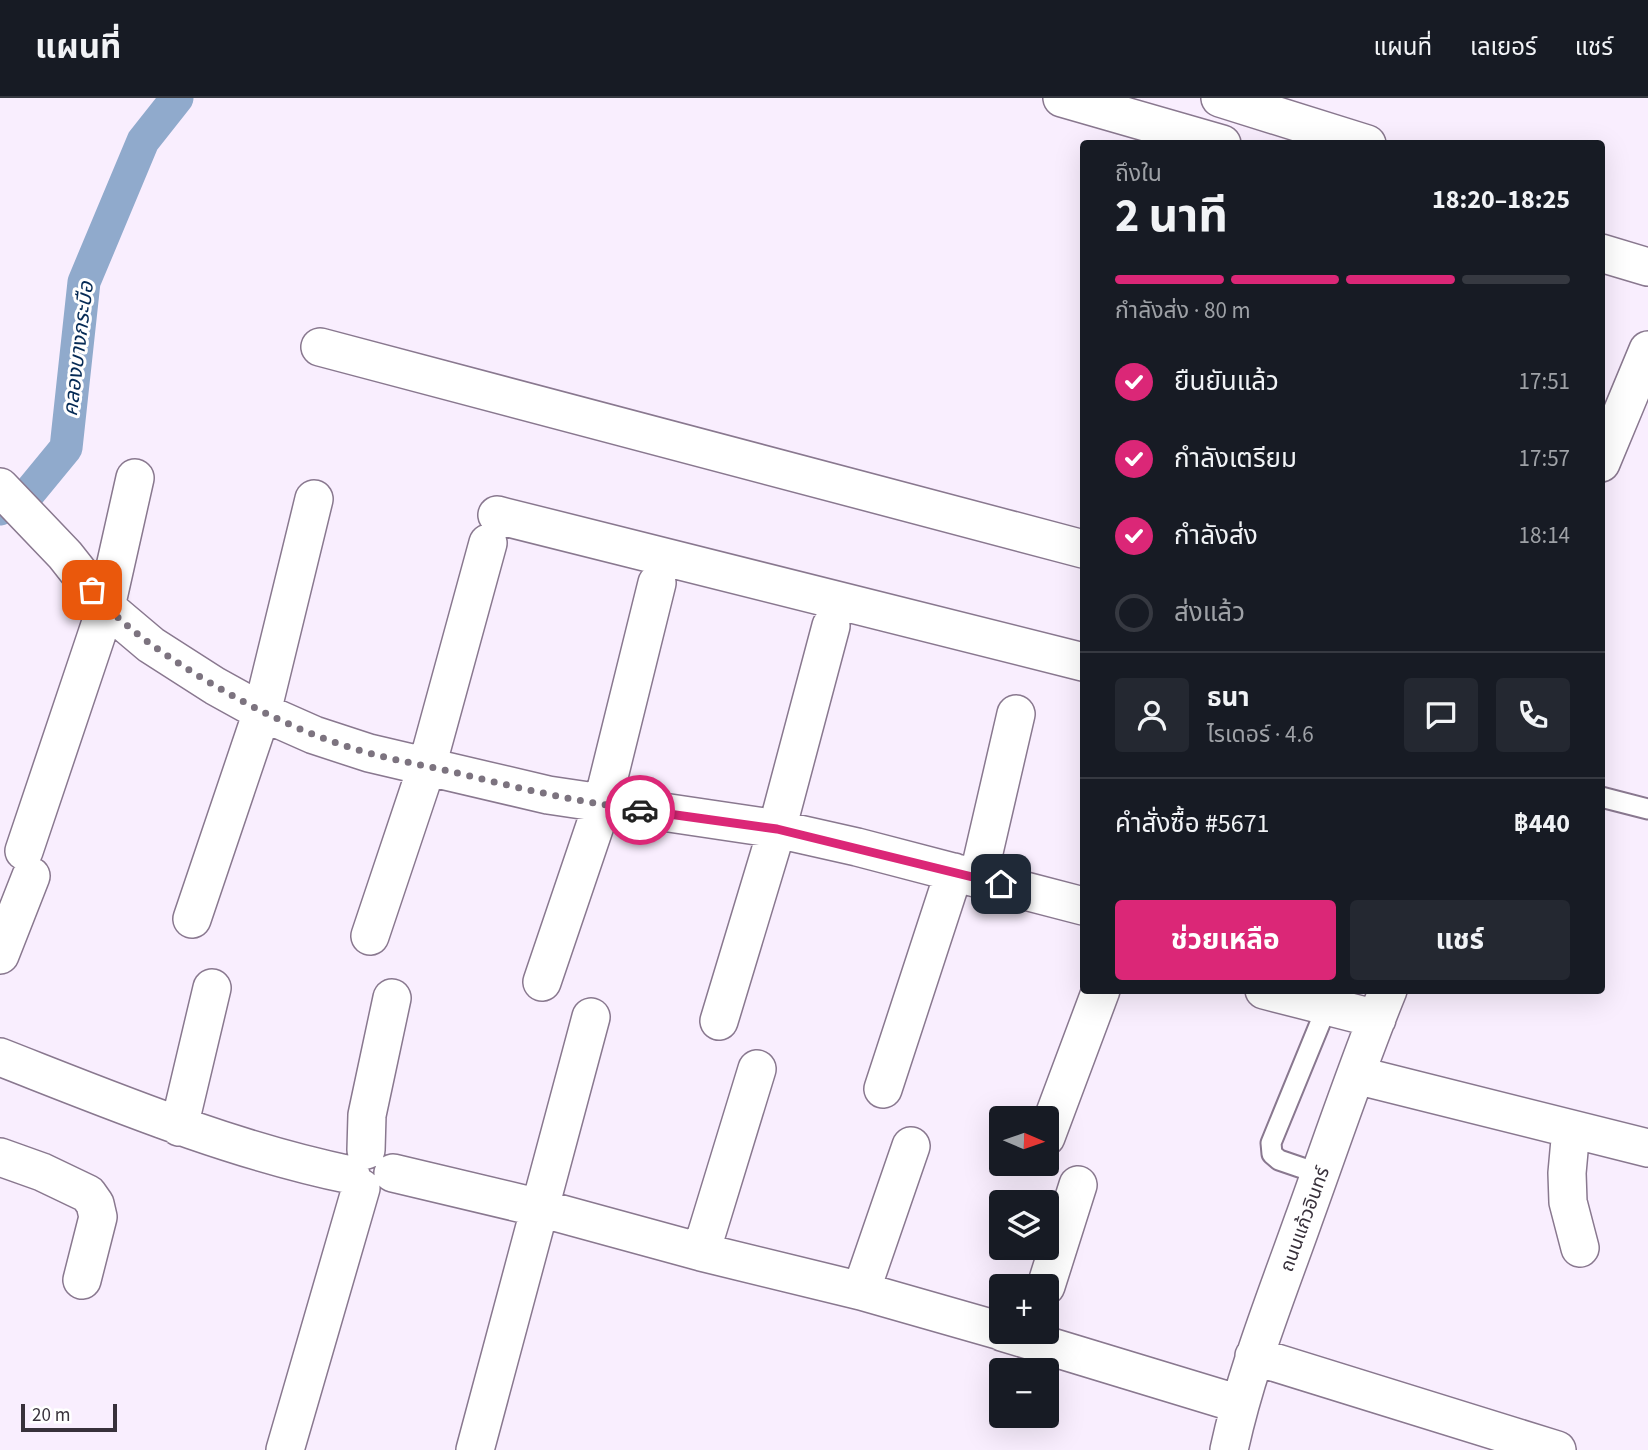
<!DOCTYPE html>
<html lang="th">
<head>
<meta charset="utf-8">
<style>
  :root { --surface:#171b24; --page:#242831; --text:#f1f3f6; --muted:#9ea1a6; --line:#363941; --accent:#db2777 }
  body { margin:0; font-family:"Source Sans 3","Noto Sans Thai",sans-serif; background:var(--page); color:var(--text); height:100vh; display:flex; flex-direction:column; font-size:26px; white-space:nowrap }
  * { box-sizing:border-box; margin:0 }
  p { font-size:23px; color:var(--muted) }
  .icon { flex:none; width:38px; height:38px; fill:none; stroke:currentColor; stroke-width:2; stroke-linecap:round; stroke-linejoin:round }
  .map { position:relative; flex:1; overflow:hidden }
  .side { position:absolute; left:1080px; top:42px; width:525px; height:854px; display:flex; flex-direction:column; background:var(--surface); border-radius:7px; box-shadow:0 7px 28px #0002 }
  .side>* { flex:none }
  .needle { width:46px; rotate:92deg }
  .tools { position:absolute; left:989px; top:1008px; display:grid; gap:14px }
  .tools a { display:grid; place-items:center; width:70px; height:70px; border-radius:7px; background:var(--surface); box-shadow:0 7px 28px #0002; font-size:35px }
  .scale { position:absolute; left:21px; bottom:18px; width:96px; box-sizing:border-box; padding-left:7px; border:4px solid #38313b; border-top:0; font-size:19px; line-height:24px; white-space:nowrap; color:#38313b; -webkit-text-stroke:5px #fff; paint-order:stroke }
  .pin { position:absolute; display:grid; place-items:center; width:60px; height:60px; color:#fff; margin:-30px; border-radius:14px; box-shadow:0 4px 10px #0006 }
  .courier { position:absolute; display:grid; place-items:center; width:70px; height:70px; margin:-35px; border:5px solid #db2777; border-radius:50%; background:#fff; color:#222; box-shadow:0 2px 9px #0007 }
  .head em { font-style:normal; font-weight:700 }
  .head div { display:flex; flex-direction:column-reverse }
  .head { display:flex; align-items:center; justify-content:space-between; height:119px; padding:0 35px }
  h1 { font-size:46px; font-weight:700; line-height:52px }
  .bar { display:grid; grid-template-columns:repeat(4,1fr); gap:10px 7px; align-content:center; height:84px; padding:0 35px }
  .bar i { height:9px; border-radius:5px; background:var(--line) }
  .bar .on { background:var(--accent) }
  .bar p { grid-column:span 4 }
  .line { display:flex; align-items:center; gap:18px; padding:0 35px; border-top:2px solid var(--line) }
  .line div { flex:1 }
  .round { display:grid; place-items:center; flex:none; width:74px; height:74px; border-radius:7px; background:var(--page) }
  ol { padding:0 35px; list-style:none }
  li { display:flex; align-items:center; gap:21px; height:77px }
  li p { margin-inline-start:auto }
  li .icon { padding:7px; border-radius:50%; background:var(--accent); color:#fff; stroke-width:4 }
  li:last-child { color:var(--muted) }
  li i { width:38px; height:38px; border:4px solid var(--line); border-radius:50% }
  .primary-button { display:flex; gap:14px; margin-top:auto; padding:14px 35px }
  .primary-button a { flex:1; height:80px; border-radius:7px; background:var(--accent); color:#fff; font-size:28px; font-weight:700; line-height:80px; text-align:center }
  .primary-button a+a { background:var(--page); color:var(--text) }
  header { display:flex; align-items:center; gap:42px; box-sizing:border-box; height:98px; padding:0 35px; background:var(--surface); border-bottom:2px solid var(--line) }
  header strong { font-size:33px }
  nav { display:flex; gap:38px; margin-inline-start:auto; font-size:24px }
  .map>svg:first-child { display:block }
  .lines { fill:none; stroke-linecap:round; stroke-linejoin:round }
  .canal { stroke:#90aacc; stroke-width:33 }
  .service-casing { stroke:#89788f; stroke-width:23 }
  .minor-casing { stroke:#89788f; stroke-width:40 }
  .service { stroke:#fff; stroke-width:19 }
  .minor { stroke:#fff; stroke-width:37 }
  .done { stroke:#7c737f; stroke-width:7; stroke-dasharray:0 12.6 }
  .route { stroke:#db2777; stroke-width:9 }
  .labels { text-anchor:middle; stroke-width:6; stroke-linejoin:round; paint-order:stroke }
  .street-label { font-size:19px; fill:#38313b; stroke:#fff }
  .water-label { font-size:21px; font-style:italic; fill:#052a55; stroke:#fff }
</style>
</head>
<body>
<header>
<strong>แผนที่</strong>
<nav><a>แผนที่</a><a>เลเยอร์</a><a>แชร์</a></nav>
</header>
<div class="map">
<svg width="1648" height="1352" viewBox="0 0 1648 1352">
  <rect width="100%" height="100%" fill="#f9eefe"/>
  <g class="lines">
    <path class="canal" d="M0,411L29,395L66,350L84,184L143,43L177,0"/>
    <g class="service-casing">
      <path id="service" d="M1601,699L1648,711
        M1320,1076L1279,1062L1272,1056L1271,1045L1330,901"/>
    </g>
    <g class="minor-casing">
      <path id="minor" d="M1062,0L1222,46
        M1220,0L1367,46
        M1601,155L1648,169
        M320,249L1083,451
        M1601,365L1648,252
        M0,389L65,457L106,509L151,547L215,588L262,614L314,637L369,655L548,697L777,731L857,749L1083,808
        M497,417L1083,564
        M24,753L106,509L135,380
        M978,780L1016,616
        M192,821L262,614L314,401
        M370,838L427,668L488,445
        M0,857L31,778
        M542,884L602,707L657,485
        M1264,892L1377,921
        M719,923L777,731L831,528
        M0,959C115,1004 230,1052 351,1077
        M1356,977L1648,1050
        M883,991L954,774
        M179,1029L212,890
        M1571,1031L1567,1075L1568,1104L1580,1150
        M1046,1039L1101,892
        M366,1052L367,1017L392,900
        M0,1059L42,1074L88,1096L95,1106L98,1119L82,1182
        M393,1075L540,1110L701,1154L861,1193L1001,1233
        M701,1154L757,971
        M1046,1188L1078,1087
        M861,1193L911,1048
        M1002,1234L1239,1306
        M1254,1258L1557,1352
        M285,1352L361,1090
        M475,1352L591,919
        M1229,1352C1246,1273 1276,1199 1303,1123C1331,1046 1357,968 1388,892"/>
    </g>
    <use href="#service" class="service"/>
    <use href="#minor" class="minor"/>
  </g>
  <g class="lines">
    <path class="done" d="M92,492C118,524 152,548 186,570C243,606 303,637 369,655C398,663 428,668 457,675C518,690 578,704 640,712"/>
    <path class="route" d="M640,712L777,731L1001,786"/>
  </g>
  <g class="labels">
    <g class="street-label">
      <text transform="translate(1304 1121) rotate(-70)" y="7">ถนนแก้วอินทร์</text>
    </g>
    <g class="water-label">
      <text transform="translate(78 251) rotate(-83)" y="7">คลองบางกระบือ</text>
    </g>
  </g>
</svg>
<div class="tools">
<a><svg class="needle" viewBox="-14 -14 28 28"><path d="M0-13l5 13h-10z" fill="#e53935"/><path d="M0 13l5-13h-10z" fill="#9ea1a6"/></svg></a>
<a><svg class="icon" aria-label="layers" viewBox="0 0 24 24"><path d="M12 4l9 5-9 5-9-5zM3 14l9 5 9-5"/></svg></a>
<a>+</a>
<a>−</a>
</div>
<div class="scale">20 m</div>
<div class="pin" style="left:92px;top:492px;background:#ea580c"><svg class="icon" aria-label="bag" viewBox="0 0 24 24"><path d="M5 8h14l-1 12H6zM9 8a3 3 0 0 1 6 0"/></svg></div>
<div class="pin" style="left:1001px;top:786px;background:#1f2937"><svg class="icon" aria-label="home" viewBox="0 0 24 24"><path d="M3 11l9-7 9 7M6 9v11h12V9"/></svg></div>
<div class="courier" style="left:640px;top:712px"><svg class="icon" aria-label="car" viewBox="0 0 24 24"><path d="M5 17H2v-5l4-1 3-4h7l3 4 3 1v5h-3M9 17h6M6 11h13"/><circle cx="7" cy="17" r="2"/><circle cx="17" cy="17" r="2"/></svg></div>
<section class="side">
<div class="head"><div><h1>2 นาที</h1><p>ถึงใน</p></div><em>18:20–18:25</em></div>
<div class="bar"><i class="on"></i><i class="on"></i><i class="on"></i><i></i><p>กำลังส่ง · 80 m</p></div>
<ol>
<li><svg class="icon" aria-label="check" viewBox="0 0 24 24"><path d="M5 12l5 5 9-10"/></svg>ยืนยันแล้ว<p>17:51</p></li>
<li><svg class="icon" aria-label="check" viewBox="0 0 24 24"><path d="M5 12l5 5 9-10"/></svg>กำลังเตรียม<p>17:57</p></li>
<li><svg class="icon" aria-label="check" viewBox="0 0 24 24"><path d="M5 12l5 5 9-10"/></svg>กำลังส่ง<p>18:14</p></li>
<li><i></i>ส่งแล้ว</li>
</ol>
<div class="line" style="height:126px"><a class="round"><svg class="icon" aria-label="person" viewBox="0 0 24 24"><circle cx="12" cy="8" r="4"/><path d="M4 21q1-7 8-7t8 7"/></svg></a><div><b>ธนา</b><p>ไรเดอร์ · 4.6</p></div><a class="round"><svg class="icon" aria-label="chat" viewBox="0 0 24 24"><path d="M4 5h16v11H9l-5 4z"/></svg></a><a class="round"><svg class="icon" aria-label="phone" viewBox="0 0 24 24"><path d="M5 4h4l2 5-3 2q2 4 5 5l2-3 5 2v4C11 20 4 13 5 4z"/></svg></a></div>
<div class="line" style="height:91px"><div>คำสั่งซื้อ #5671</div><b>฿440</b></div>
<div class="primary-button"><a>ช่วยเหลือ</a><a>แชร์</a></div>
</section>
</div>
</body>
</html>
